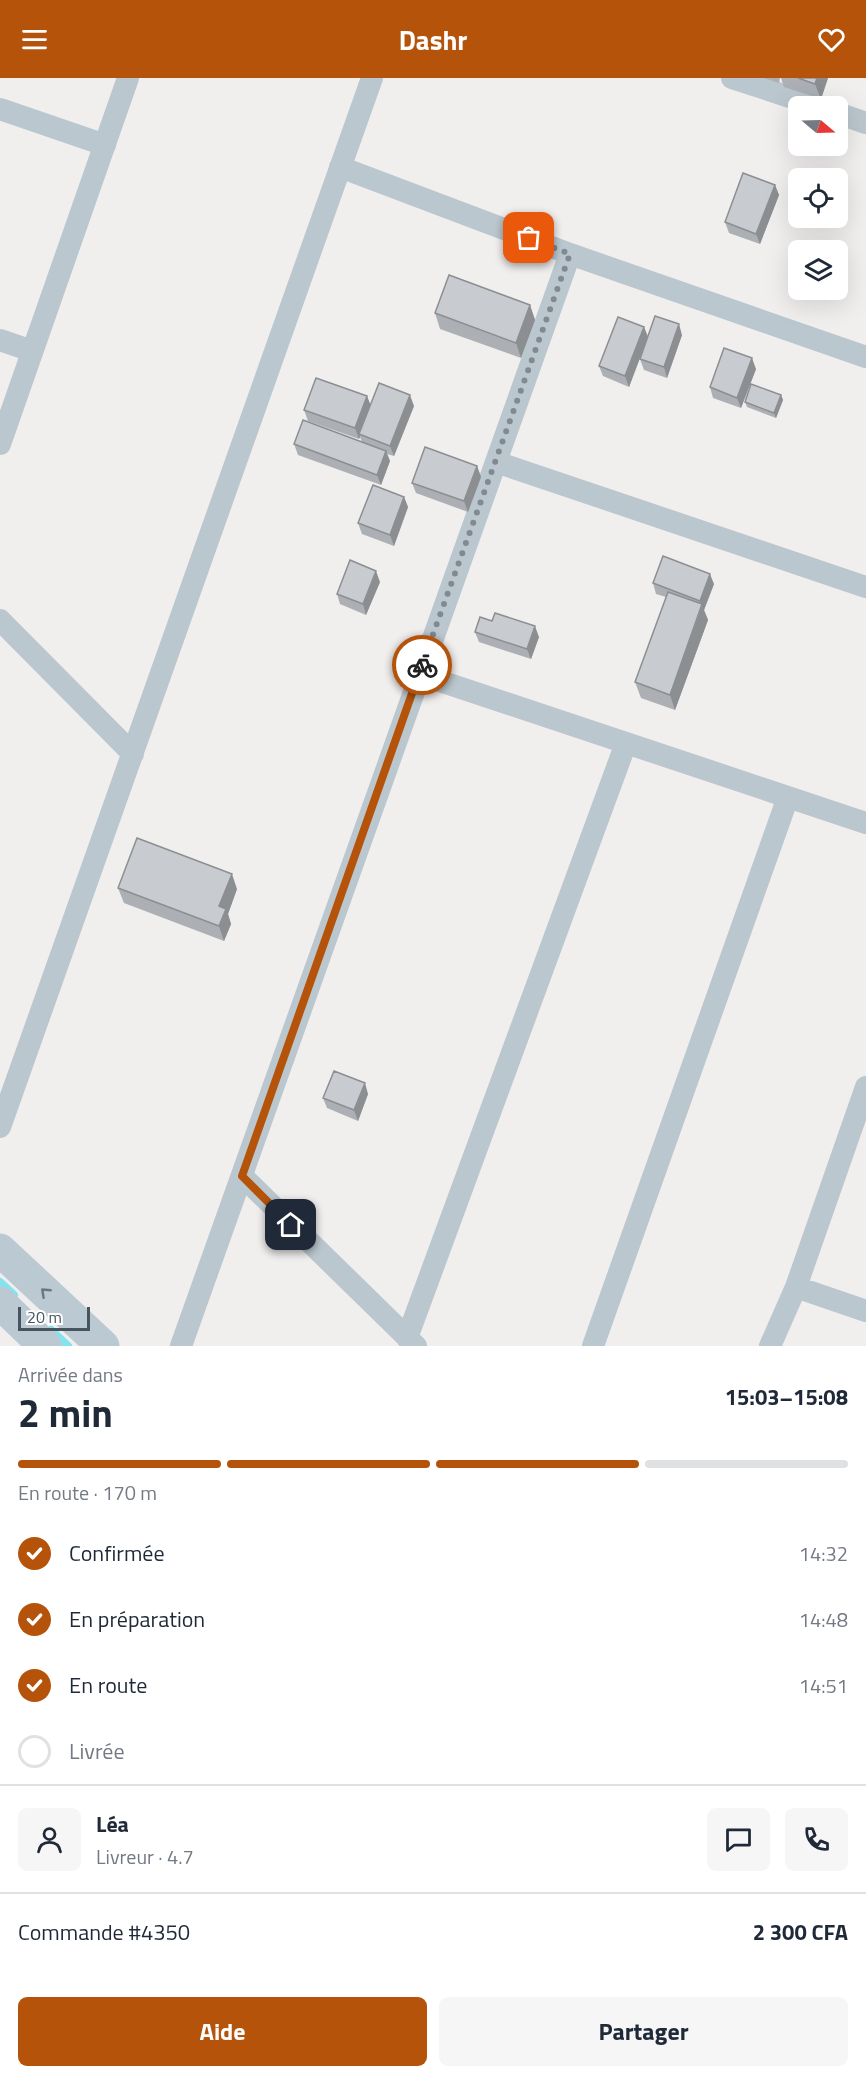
<!DOCTYPE html>
<html lang="fr">
<head>
<meta charset="utf-8">
<style>
  :root { --surface:#fff; --page:#f6f6f7; --text:#1f2937; --muted:#747a83; --line:#e0e1e3; --accent:#b45309 }
  body { margin:0; font-family:"Titillium Web",sans-serif; background:var(--page); color:var(--text); height:100vh; display:flex; flex-direction:column; font-size:22px; white-space:nowrap }
  * { box-sizing:border-box; margin:0 }
  p { font-size:20px; color:var(--muted) }
  .icon { flex:none; width:33px; height:33px; fill:none; stroke:currentColor; stroke-width:2; stroke-linecap:round; stroke-linejoin:round }
  .map { position:relative; height:1268px; overflow:hidden }
  .side { display:flex; flex-direction:column; background:var(--surface); flex:1 }
  .side>* { flex:none }
  .needle { width:39px; rotate:109deg }
  .fabs { position:absolute; left:788px; top:18px; display:grid; gap:12px }
  .fabs a { display:grid; place-items:center; width:60px; height:60px; border-radius:9px; background:var(--surface); box-shadow:0 6px 24px #0002; font-size:30px }
  .scale { position:absolute; left:18px; bottom:15px; width:72px; box-sizing:border-box; padding-left:6px; border:3px solid #45545d; border-top:0; font-size:16px; line-height:21px; white-space:nowrap; color:#45545d; -webkit-text-stroke:4px #fff; paint-order:stroke }
  .pin { position:absolute; display:grid; place-items:center; width:51px; height:51px; color:#fff; margin:-26px; border-radius:12px; box-shadow:0 3px 9px #0006 }
  .courier { position:absolute; display:grid; place-items:center; width:60px; height:60px; margin:-30px; border:4px solid #b45309; border-radius:50%; background:#fff; color:#222; box-shadow:0 2px 8px #0007 }
  .overview em { font-style:normal; font-weight:700 }
  .overview div { display:flex; flex-direction:column-reverse }
  .overview { display:flex; align-items:center; justify-content:space-between; height:102px; padding:0 18px }
  h1 { font-size:39px; font-weight:700; line-height:45px }
  .bar { display:grid; grid-template-columns:repeat(4,1fr); gap:9px 6px; align-content:center; height:72px; padding:0 18px }
  .bar i { height:8px; border-radius:4px; background:var(--line) }
  .bar .active { background:var(--accent) }
  .bar p { grid-column:span 4 }
  .line { display:flex; align-items:center; gap:15px; padding:0 18px; border-top:2px solid var(--line) }
  .line div { flex:1 }
  .round { display:grid; place-items:center; flex:none; width:63px; height:63px; border-radius:9px; background:var(--page) }
  ol { padding:0 18px; list-style:none }
  li { display:flex; align-items:center; gap:18px; height:66px }
  li p { margin-inline-start:auto }
  li .icon { padding:6px; border-radius:50%; background:var(--accent); color:#fff; stroke-width:4 }
  li:last-child { color:var(--muted) }
  li i { width:33px; height:33px; border:3px solid var(--line); border-radius:50% }
  .action { display:flex; gap:12px; margin-top:auto; padding:12px 18px }
  .action a { flex:1; height:69px; border-radius:9px; background:var(--accent); color:#fff; font-size:24px; font-weight:700; line-height:69px; text-align:center }
  .action a+a { background:var(--page); color:var(--text) }
  header { display:flex; justify-content:space-between; align-items:center; height:78px; padding:0 18px; background:var(--accent); color:#fff; font-size:27px; font-weight:700 }
  .map>svg:first-child { display:block }
  .lines { fill:none; stroke-linecap:round; stroke-linejoin:round }
  .stream { stroke:#85e3f0; stroke-width:8 }
  .street { stroke:#bbc7ce; stroke-width:22 }
  .secondary { stroke:#bbc9d3; stroke-width:33 }
  .wall { fill:#acafb4 }
  .shaded-wall { fill:#8c8f92 }
  .building { fill:#c8ccd1; stroke:#8c8f92; stroke-width:1.5 }
  .oneway { stroke:#687780 }
  .done { stroke:#818a90; stroke-width:6; stroke-dasharray:0 10.8 }
  .route { stroke:#b45309; stroke-width:8 }
</style>
</head>
<body>
<header><svg class="icon" aria-label="menu" viewBox="0 0 24 24"><path d="M4 6h16M4 12h16M4 18h16"/></svg>Dashr<svg class="icon" aria-label="heart" viewBox="0 0 24 24"><path d="M12 20l-8-8c-3-5 5-10 8-4 3-6 11-1 8 4z"/></svg></header>
<div class="map">
<svg width="866" height="1268" viewBox="0 0 866 1268">
  <rect width="100%" height="100%" fill="#f1eeee"/>
  <g class="lines">
    <path class="stream" d="M0,1204L14,1217
      M51,1252L68,1268"/>
    <path class="street" d="M732,0L817,28
      M0,31L105,67
      M837,35L866,45
      M340,89L570,176L866,279
      M0,262L32,273
      M0,366L128,0
      M496,384L866,509
      M0,542L133,676
      M419,596L866,745
      M0,1049L372,0
      M242,1098L416,1268
      M796,1209L866,1233
      M407,1260L626,665
      M181,1268L570,176
      M593,1268L788,719
      M770,1268L796,1209L866,1009"/>
    <path class="secondary" d="M0,1172L103,1268
      M0,1225L45,1268"/>
  </g>
  <path class="wall" d="M764,0H780L779,5Z
    M781,0H828L821,21L784,9Z
    M775,107L779,117L760,166L729,155L725,144Z
    M530,227L535,242L521,280L440,251L435,235Z
    M644,249L648,259L682,257L667,300L644,292L640,281L644,269L629,309L603,298L599,288Z
    M756,291L741,330L713,320L710,309Z
    M781,317L783,322L776,340L747,329L745,324Z
    M367,318L370,327L414,328L394,378L387,376L390,383L381,407L298,377L294,366L362,364L360,359L359,361L308,343L304,332Z
    M477,388L481,399L468,434L416,415L412,405Z
    M404,419L408,429L394,468L362,456L358,445Z
    M380,504L366,537L340,526L337,516Z
    M653,505L714,506L704,532L708,542L675,632L641,620L635,604L666,519L656,516Z
    M475,554L539,559L531,581L479,564Z
    M118,810L237,811L228,836L231,846L224,863L124,825Z
    M368,1016L358,1043L327,1030L323,1020Z"/>
  <path class="shaded-wall" d="M817,0H828L821,21L815,6Z
    M775,107L779,117L760,166L756,156Z
    M530,227L535,242L521,280L516,265Z
    M679,246L682,257L667,300L664,289Z
    M644,249L648,259L629,309L625,298Z
    M752,280L756,291L741,330L737,320Z
    M410,317L414,328L394,378L390,368Z
    M781,317L783,322L776,340L774,335Z
    M367,318L371,328L359,356L360,359L359,361L355,350Z
    M386,373L390,383L381,407L377,397Z
    M477,388L481,399L468,434L464,423Z
    M404,419L408,429L394,468L390,457Z
    M376,493L380,504L366,537L363,526Z
    M710,496L714,506L704,532L708,542L675,632L670,617L702,528L700,523Z
    M535,548L539,559L531,581L527,571Z
    M232,796L237,811L228,836L231,846L224,863L219,848V828Z
    M365,1005L368,1016L358,1043L354,1032Z"/>
  <path class="building" d="M798,0H817L815,6Z
    M743,95L775,107L756,156L725,144Z
    M449,197L530,227L516,265L435,235Z
    M655,238L679,246L664,289L640,281Z
    M618,239L644,249L625,298L599,288Z
    M724,270L752,280L737,320L710,309Z
    M316,300L367,318L355,350L304,332Z
    M379,305L410,317L390,368L359,356Z
    M751,306L781,317L774,335L745,324Z
    M303,342L386,373L377,397L294,366Z
    M425,369L477,388L464,423L412,405Z
    M373,407L404,419L390,457L358,445Z
    M663,478L710,496L700,523L653,505Z
    M350,482L376,493L363,526L337,516Z
    M668,514L702,526L670,617L635,604Z
    M495,535L535,548L527,571L475,554L480,539L492,543Z
    M137,760L232,796L219,828L226,831L219,848L118,810Z
    M334,993L365,1005L354,1032L323,1020Z"/>
  <defs><path id="oneway-chevron" d="M-2-3.5L2.5 0L-2 3.5" fill="none" stroke-width="1.6" stroke-linecap="round" stroke-linejoin="round" transform="scale(1.5)"/></defs>
  <use class="oneway" href="#oneway-chevron" transform="translate(45 1214) rotate(-137)"/>
  <g class="lines">
    <path class="done" d="M422,587L570,176L529,160"/>
    <path class="route" d="M291,1147L242,1098L422,587"/>
  </g>
</svg>
<div class="fabs">
<a><svg class="needle" viewBox="-14 -14 28 28"><path d="M0-13l5 13h-10z" fill="#e53935"/><path d="M0 13l5-13h-10z" fill="#747a83"/></svg></a>
<a><svg class="icon" aria-label="locate" viewBox="0 0 24 24"><circle cx="12" cy="12" r="6"/><path d="M12 2v4M12 18v4M2 12h4M18 12h4"/></svg></a>
<a><svg class="icon" aria-label="layers" viewBox="0 0 24 24"><path d="M12 4l9 5-9 5-9-5zM3 14l9 5 9-5"/></svg></a>
</div>
<div class="scale">20 m</div>
<div class="pin" style="left:529px;top:160px;background:#ea580c"><svg class="icon" aria-label="bag" viewBox="0 0 24 24"><path d="M5 8h14l-1 12H6zM9 8a3 3 0 0 1 6 0"/></svg></div>
<div class="pin" style="left:291px;top:1147px;background:#1f2937"><svg class="icon" aria-label="home" viewBox="0 0 24 24"><path d="M3 11l9-7 9 7M6 9v11h12V9"/></svg></div>
<div class="courier" style="left:422px;top:587px"><svg class="icon" aria-label="bike" viewBox="0 0 24 24"><circle cx="6" cy="16" r="4"/><circle cx="18" cy="16" r="4"/><path d="M6 16l4-8h5l3 8M10 8l3 8H6M13 5h3"/></svg></div>
</div>
<section class="side">
<div class="overview"><div><h1>2 min</h1><p>Arrivée dans</p></div><em>15:03–15:08</em></div>
<div class="bar"><i class="active"></i><i class="active"></i><i class="active"></i><i></i><p>En route · 170 m</p></div>
<ol>
<li><svg class="icon" aria-label="check" viewBox="0 0 24 24"><path d="M5 12l5 5 9-10"/></svg>Confirmée<p>14:32</p></li>
<li><svg class="icon" aria-label="check" viewBox="0 0 24 24"><path d="M5 12l5 5 9-10"/></svg>En préparation<p>14:48</p></li>
<li><svg class="icon" aria-label="check" viewBox="0 0 24 24"><path d="M5 12l5 5 9-10"/></svg>En route<p>14:51</p></li>
<li><i></i>Livrée</li>
</ol>
<div class="line" style="height:108px"><a class="round"><svg class="icon" aria-label="person" viewBox="0 0 24 24"><circle cx="12" cy="8" r="4"/><path d="M4 21q1-7 8-7t8 7"/></svg></a><div><b>Léa</b><p>Livreur · 4.7</p></div><a class="round"><svg class="icon" aria-label="chat" viewBox="0 0 24 24"><path d="M4 5h16v11H9l-5 4z"/></svg></a><a class="round"><svg class="icon" aria-label="phone" viewBox="0 0 24 24"><path d="M5 4h4l2 5-3 2q2 4 5 5l2-3 5 2v4C11 20 4 13 5 4z"/></svg></a></div>
<div class="line" style="height:78px"><div>Commande #4350</div><b>2 300 CFA</b></div>
<div class="action"><a>Aide</a><a>Partager</a></div>
</section>
</body>
</html>
